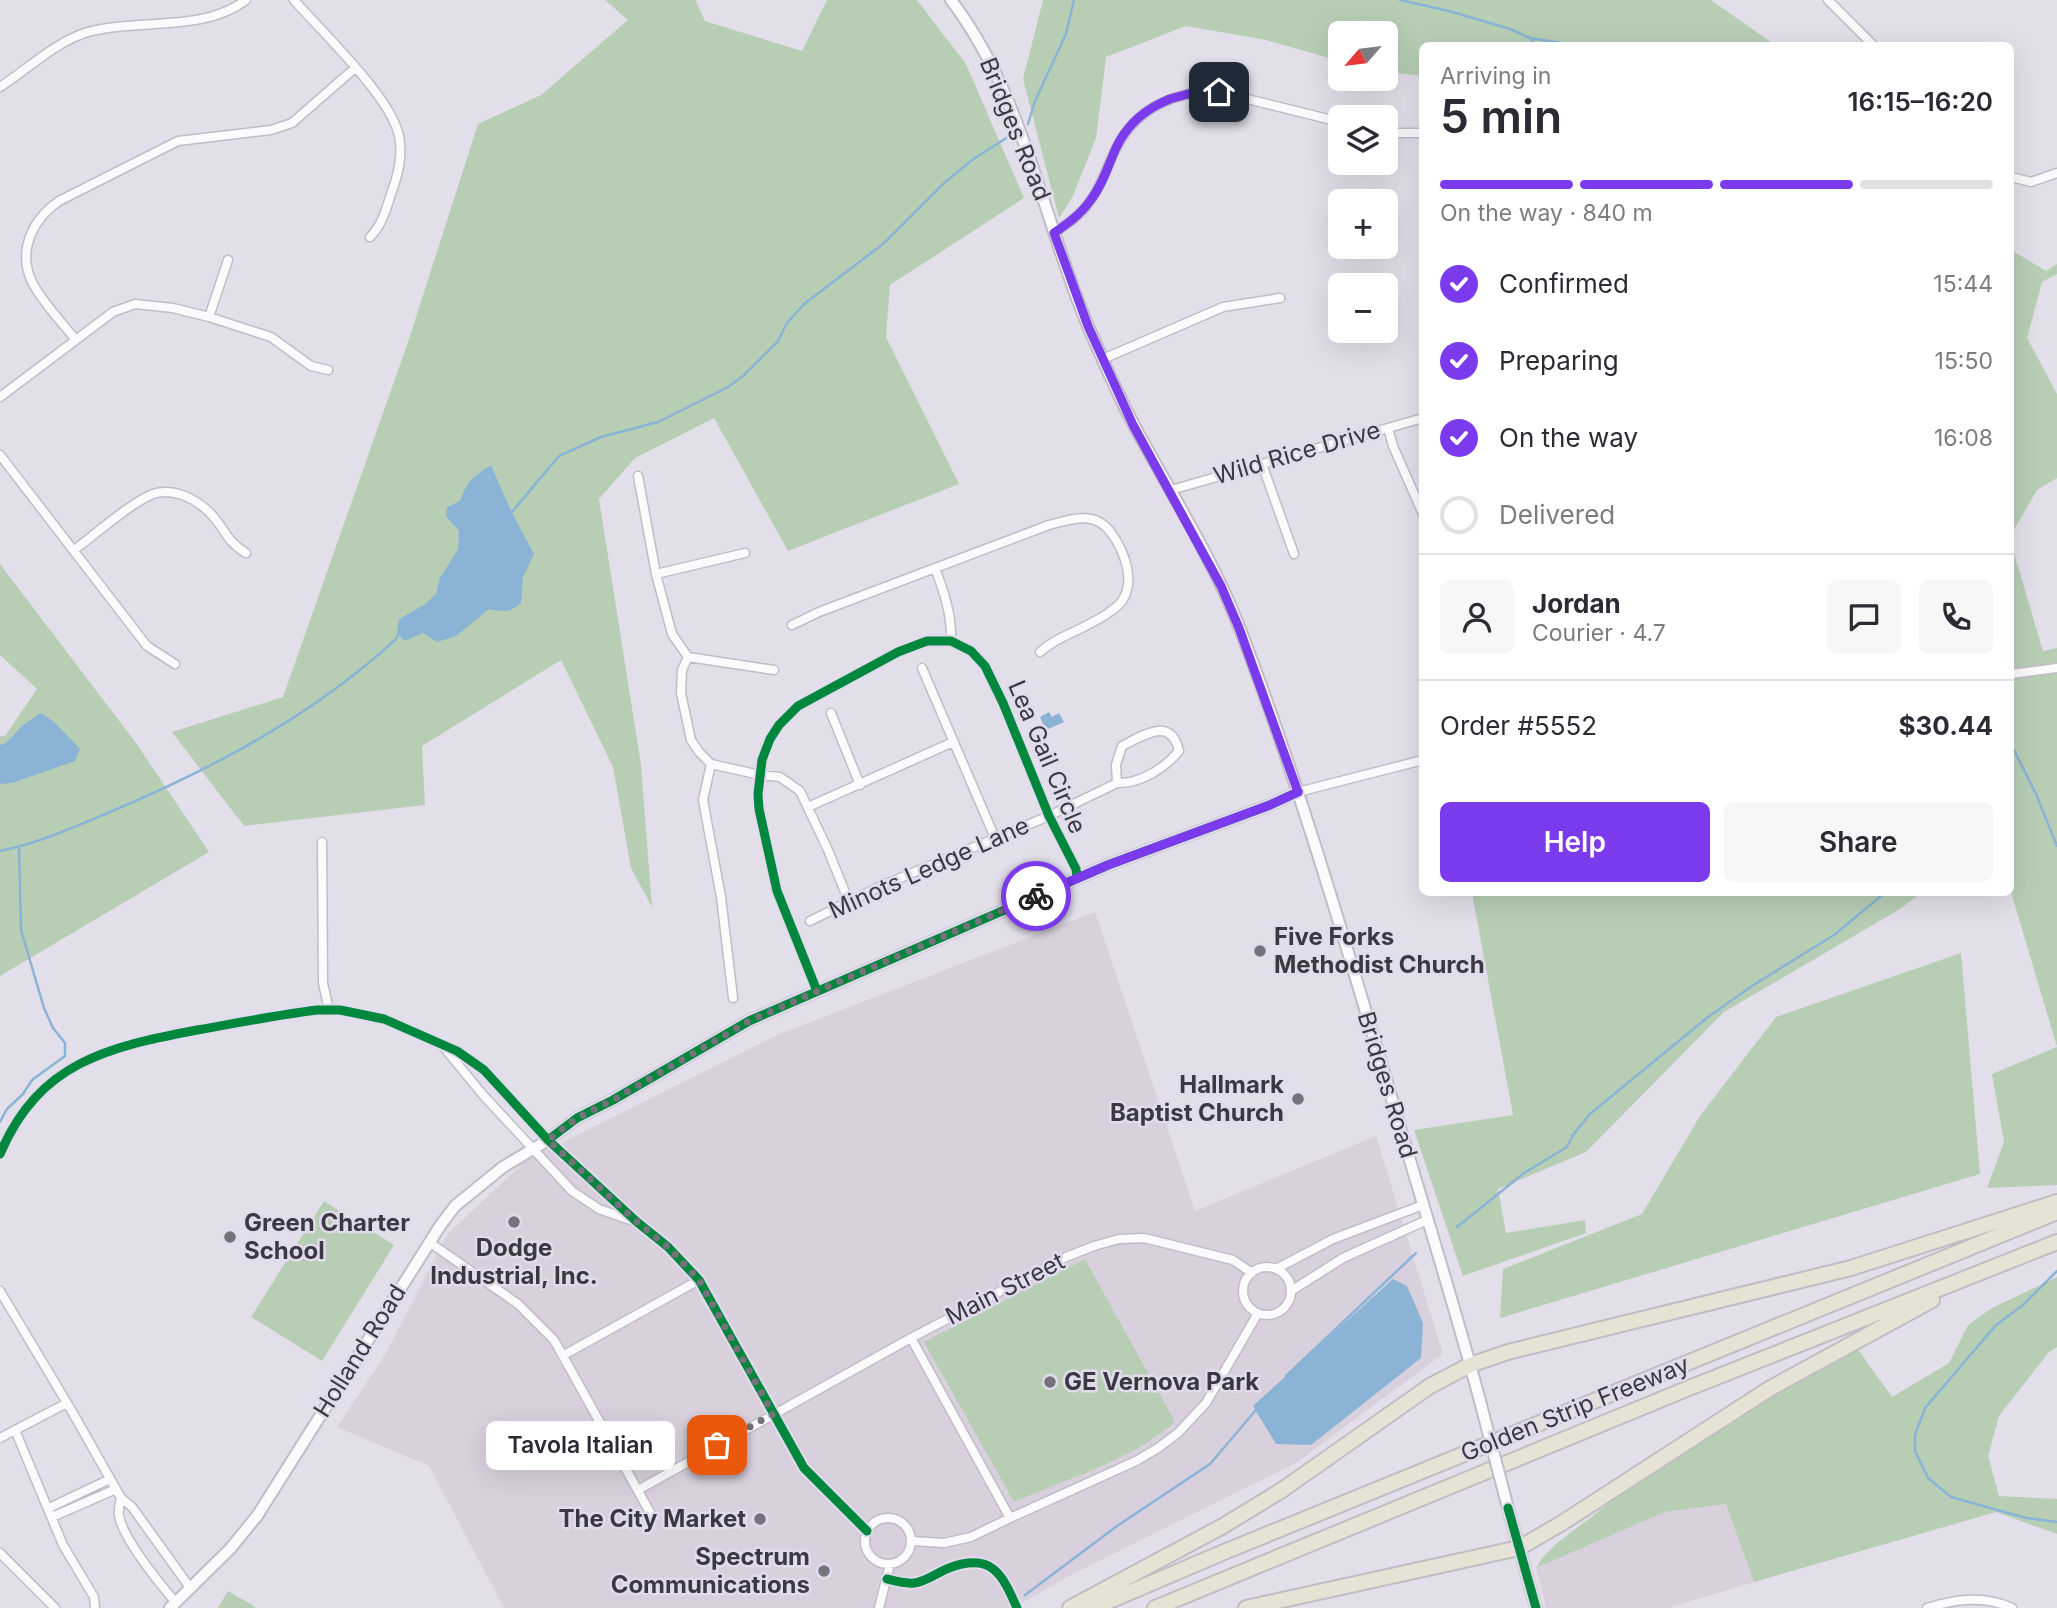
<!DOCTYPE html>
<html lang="en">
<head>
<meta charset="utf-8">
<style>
  :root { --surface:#fff; --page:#f7f7f7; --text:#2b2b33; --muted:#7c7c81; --line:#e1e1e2; --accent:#7c3aed }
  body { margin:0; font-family:Inter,sans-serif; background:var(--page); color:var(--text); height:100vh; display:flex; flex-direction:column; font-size:26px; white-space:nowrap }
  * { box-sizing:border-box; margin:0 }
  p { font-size:23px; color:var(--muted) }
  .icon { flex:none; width:38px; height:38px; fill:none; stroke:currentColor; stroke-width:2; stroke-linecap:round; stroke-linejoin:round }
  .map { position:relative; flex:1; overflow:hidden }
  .side { position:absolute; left:1419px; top:42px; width:595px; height:854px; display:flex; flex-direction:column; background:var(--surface); border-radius:10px; box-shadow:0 7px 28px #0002 }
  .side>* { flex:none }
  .needle { width:46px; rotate:242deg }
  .controls { position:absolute; left:1328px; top:21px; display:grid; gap:14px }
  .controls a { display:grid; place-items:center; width:70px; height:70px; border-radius:10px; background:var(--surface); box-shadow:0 7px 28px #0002; font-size:35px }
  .pin { position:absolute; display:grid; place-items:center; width:60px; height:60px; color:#fff; margin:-30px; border-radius:14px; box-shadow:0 4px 10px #0006 }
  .courier { position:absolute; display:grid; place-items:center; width:70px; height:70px; margin:-35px; border:5px solid #7c3aed; border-radius:50%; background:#fff; color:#222; box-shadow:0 2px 9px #0007 }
  .bubble { position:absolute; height:49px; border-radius:10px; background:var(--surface); box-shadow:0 7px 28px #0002; font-size:23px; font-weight:600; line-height:49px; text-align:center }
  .head em { font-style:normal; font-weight:600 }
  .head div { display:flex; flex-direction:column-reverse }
  .head { display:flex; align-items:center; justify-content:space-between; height:119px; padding:0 21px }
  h1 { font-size:46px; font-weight:600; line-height:52px }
  .bar { display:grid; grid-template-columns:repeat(4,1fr); gap:10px 7px; align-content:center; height:84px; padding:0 21px }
  .bar i { height:9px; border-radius:5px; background:var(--line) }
  .bar .active { background:var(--accent) }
  .bar p { grid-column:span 4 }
  .line { display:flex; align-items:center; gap:18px; padding:0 21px; border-top:2px solid var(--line) }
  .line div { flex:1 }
  .round { display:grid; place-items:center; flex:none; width:74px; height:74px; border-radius:10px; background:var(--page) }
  ol { padding:0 21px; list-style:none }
  li { display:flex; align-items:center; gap:21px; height:77px }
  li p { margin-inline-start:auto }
  li .icon { padding:7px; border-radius:50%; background:var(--accent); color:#fff; stroke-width:4 }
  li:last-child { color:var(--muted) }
  li i { width:38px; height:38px; border:4px solid var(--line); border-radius:50% }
  .cta { display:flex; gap:14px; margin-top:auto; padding:14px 21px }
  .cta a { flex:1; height:80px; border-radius:10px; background:var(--accent); color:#fff; font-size:28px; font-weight:600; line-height:80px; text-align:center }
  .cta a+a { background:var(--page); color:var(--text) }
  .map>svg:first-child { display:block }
  .commercial { fill:#d9d0de }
  .green { fill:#b7ceb5 }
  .water { fill:#8ab3d6 }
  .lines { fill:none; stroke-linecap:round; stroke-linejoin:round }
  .stream { stroke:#8ab3d6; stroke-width:2.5 }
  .street-casing { stroke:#c0bdc6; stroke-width:11 }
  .secondary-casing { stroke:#c0bdc6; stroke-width:14 }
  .highway-casing { stroke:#bfbdc3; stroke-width:18 }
  .street { stroke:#fbfafc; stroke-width:8 }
  .secondary { stroke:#fbfafc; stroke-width:10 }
  .highway { stroke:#e7e2d6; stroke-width:14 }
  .secondary-bridge-casing { stroke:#c0bdc6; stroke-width:14; stroke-linecap:butt }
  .secondary-bridge { stroke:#fbfafc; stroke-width:10 }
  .cycleway-casing { stroke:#e1dbee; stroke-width:13 }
  .cycleway { stroke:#00873e; stroke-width:9 }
  .done { stroke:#75727c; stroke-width:7; stroke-dasharray:0 12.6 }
  .route { stroke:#7c3aed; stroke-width:9 }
  .poi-dot { fill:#75727c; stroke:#e1dbee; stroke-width:2.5 }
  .labels { text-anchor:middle; stroke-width:5; stroke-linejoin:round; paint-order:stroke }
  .street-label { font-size:24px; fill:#3b3840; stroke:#e1dbee }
  .poi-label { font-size:24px; font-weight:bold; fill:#3b3840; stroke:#e1dbee; text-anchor:start }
</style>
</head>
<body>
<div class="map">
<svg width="2057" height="1608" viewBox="0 0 2057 1608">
  <rect width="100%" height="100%" fill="#e2dfea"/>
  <path class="commercial" d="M1095,912L1195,1211L1376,1136L1443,1354L1296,1463L1073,1574L1013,1608H504L429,1466L337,1427L385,1355L447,1235L525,1161L777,1035Z
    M1727,1504L1754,1582L1668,1608H1546L1536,1568L1665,1512Z"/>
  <path class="green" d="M605,0H695L705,21L802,51L827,0H917L966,64L1024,198L890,285L886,337L959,484L788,551L714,418L635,458L599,499L641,765L652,907L631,868L613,767L561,660L422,746L425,805L244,826L172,732L283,697L408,342L478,124L541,95L628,20Z
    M1043,0H1711L1775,45L1423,46V76L1386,72V33H1340V61L1266,40L1186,26L1106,57L1096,138L1073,196L1059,218L1023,79Z
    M2011,250L2046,271L2057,264V274L2042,282L2027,338L2057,394V478L2037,490L2011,535Z
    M2011,543L2043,651L2057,648V1185L1987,1188L2004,1142L1992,1074L2057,1047L2011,892Z
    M0,564L136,743L209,852L0,976V736H5L37,689L0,655Z
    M1592,892L1594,895L1607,892L1921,893L1900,909L1724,1012L1586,1152L1498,1189L1506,1233L1585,1220L1586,1233L1463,1276L1414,1130L1513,1115L1472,893Z
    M1961,953L1980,1174L1500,1318L1503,1269L1642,1214L1700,1116L1776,1017Z
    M324,1201L394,1245L322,1361L251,1317Z
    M1085,1259L1175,1422C1132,1460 1066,1479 1014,1502L924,1342Z
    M2057,1277V1347L2048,1353L1999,1416L1988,1456L1999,1496L2057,1499V1534L1996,1512L1754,1582L1726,1504L1665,1512L1536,1568C1547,1548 1568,1535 1586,1521C1670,1454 1764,1402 1857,1348L1892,1397L1949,1363L1968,1325L1992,1308Z
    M228,1591L254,1606L255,1608H218Z"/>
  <path class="water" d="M491,465L512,513L534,554L523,577L521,603C510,613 503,612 489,609L456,636L437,642L423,633L404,641L397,633L399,619L424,605L436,594L440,578L458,549L459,531L446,516L447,507L460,501C468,481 472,477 491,465Z
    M1049,712L1052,717L1059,713L1064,722L1046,730L1040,717Z
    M41,713L53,721L80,749L75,761L12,783L0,784V745L6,743L23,725Z
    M1393,1279L1407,1286L1423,1323L1421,1358L1311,1445L1276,1444L1253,1406Z"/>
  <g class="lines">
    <path class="stream" d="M1400,0L1449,11L1510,29L1530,38L1581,46
      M1530,38L1537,46
      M1028,124L1035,101L1066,34L1074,0
      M511,513L559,456L601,437L658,422L728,387L743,376L778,341L787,323L804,304L883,244L944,183L972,160L1008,137
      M2011,744L2036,794L2057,846
      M0,851C39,843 74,827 110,812C212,769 314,715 396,639L400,631
      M0,1122L7,1109L23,1094L32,1080L65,1056V1043L53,1028L44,1008L21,930L19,847
      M1457,1227L1524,1173L1567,1147L1573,1135L1590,1114L1708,1017L1752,986L1834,935L1886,892
      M2057,1271L2023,1305L1996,1325L1925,1408L1915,1435V1451L1928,1478L1951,1497L2026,1518L2057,1522
      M1286,1376L1416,1253
      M1025,1595L1117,1526L1210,1464L1256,1410"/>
    <g class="street-casing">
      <path id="street" d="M294,0C322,32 391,97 399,136C403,156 398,175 391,194C386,210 382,225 370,237
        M1828,0L1874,46
        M0,87C28,69 55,42 88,32C139,18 202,33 246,0
        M1386,133H1423
        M2011,177L2031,182L2057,173
        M1054,233C1067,224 1081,215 1090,201C1103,184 1108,162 1119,143C1139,107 1178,90 1219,92L1340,122
        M209,317L228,260
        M75,339C61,321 42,302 32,282C17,250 33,219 59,201L178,141L271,130L292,123L355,68
        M1103,359L1223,307L1280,298
        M0,397L113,312L135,304L173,308L209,317L271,337L311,366L328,370
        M1388,428L1393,446L1423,514
        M0,455L147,646L175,664
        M1262,464L1294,554
        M638,476L656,574L672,634L688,657
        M1171,490L1423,418
        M74,550C93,536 132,502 153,494C173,487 197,499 211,514C226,530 225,540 246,553
        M935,568C944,592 952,615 951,641
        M656,574L745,553
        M792,625L819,612L1049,525C1072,519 1096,510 1112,534C1124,551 1136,581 1122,601C1116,609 1100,619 1091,623C1072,634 1057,637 1040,652
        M688,657L682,670L681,693L691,740L699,752L711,764L760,775L780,777L800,791L828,850L849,902
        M688,657L774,670
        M922,668L995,838
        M2011,674L2057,668
        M831,713L860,785
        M711,764L703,800L721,897L733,998
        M1298,792L1423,760
        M808,807L953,742
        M322,842L323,983L329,1010
        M810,921L881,886L1049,816L1117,783L1116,765L1122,746C1144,735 1171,716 1179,751C1165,768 1140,784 1117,783
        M817,991L777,891L759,809L758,794L762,760L770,739L779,725L798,706L898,652L927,641H951L971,651L985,666L1003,703L1049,816L1076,869L1077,878
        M442,1045L483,1095L572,1191L599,1209L633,1221
        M0,1154C39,1062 108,1047 197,1030C237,1023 277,1015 317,1010H340L384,1019L457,1051L484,1070L548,1140L637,1222L668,1247L699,1280L804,1468L867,1531
        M429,1242L518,1304L554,1340L652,1516
        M1243 1291a24 24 0 1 1 48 0a24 24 0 1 1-48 0Z
        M1276,1269L1333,1239L1423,1205
        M0,1291L70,1408L121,1498L132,1507L191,1589
        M1291,1291L1343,1258L1427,1220
        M911,1338L1010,1518
        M564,1355L699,1280
        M15,1430L63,1545L94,1597L95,1608
        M0,1438L67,1403
        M638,1490L911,1338L1066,1257L1094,1246L1119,1239L1144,1238L1233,1260L1252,1273
        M121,1498C120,1503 118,1509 119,1515C122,1538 160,1584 176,1603
        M49,1508L110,1479
        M52,1517L116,1489
        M865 1541a23 23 0 1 1 46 0a23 23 0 1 1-46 0Z
        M912,1541L944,1543L971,1537L1010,1518L1136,1461L1158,1448L1178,1433L1206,1403L1258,1313
        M0,1553L55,1608
        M879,1608L890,1564
        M1927,1608C1956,1599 1984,1595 2012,1608"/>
    </g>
    <g class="secondary-casing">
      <path id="secondary" d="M951,0C1024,96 1042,217 1088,326C1103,360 1118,396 1136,429C1172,495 1213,559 1240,629C1298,780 1343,935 1389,1089C1419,1193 1452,1296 1480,1401
        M1508,1508L1536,1608
        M170,1608L230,1549L257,1516L440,1226L455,1206L503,1167L548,1140L577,1118L613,1100L749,1021L1108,865L1270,805L1298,792"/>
    </g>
    <g class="highway-casing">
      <path id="highway" d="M1070,1608L1223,1526L1282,1490L1430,1386L1470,1365L1508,1352L1851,1268L2057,1202
        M1093,1608L1224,1552L2057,1212
        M1155,1608L1684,1390L2057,1242
        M1246,1608L1519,1548L1562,1523L1769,1389L1932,1300"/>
    </g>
    <use href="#street" class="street"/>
    <use href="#secondary" class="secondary"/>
    <use href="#highway" class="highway"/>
    <g class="secondary-bridge-casing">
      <path id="secondary-bridge" d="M1480,1401L1508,1508"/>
    </g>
    <use href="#secondary-bridge" class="secondary-bridge"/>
    <g class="cycleway-casing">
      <path id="cycleway" d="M817,991L777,891L759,809L758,794L762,760L770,739L779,725L798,706L898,652L927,641H951L971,651L985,666L1003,703L1049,816L1076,869L1077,878
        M548,1140L577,1118L613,1100L749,1021L1108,865L1270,805L1298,792
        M0,1154C39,1062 108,1047 197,1030C237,1023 277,1015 317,1010H340L384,1019L457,1051L484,1070L548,1140L637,1222L668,1247L699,1280L804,1468L867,1531
        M1508,1508L1536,1608
        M887,1579C895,1581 905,1584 914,1583C926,1582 938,1572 949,1568C992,1552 1002,1574 1017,1608"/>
    </g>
    <use href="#cycleway" class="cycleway"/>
  </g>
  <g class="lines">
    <path class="done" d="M717,1445L773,1414L699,1280L668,1247L637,1222L548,1140L577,1118L613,1100L749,1021L1036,896"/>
    <path class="route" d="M1036,896L1108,865L1270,805L1298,792L1239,628L1221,586L1133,425L1088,326L1054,233C1067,224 1080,215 1090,201C1102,186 1108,166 1116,148C1135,108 1176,90 1219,92"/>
  </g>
  <g class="poi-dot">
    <circle cx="1260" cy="951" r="7"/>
    <circle cx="1298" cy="1099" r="7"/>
    <circle cx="514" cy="1222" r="7"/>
    <circle cx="230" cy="1237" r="7"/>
    <circle cx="1050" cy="1382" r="7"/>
    <circle cx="760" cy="1519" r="7"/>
    <circle cx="824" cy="1571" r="7"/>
  </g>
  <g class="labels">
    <g class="street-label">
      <text transform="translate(1015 129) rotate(68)" y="8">Bridges Road</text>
      <text transform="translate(1297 453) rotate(-16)" y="8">Wild Rice Drive</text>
      <text transform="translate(1047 757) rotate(67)" y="8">Lea Gail Circle</text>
      <text transform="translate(929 868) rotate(-24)" y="8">Minots Ledge Lane</text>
      <text transform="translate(1387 1085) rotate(73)" y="8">Bridges Road</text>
      <text transform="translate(1005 1289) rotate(-27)" y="8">Main Street</text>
      <text transform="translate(360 1351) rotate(-58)" y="8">Holland Road</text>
      <text transform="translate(1575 1409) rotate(-22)" y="8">Golden Strip Freeway</text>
    </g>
    <g class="poi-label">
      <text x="1274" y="945">Five Forks<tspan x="1274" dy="28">Methodist Church</tspan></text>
      <text x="1284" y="1093" text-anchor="end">Hallmark<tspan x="1284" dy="28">Baptist Church</tspan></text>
      <text x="244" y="1231">Green Charter<tspan x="244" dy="28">School</tspan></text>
      <text x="514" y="1256" text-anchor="middle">Dodge<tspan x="514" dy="28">Industrial, Inc.</tspan></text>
      <text x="1064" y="1390">GE Vernova Park</text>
      <text x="746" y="1527" text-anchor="end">The City Market</text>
      <text x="810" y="1565" text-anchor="end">Spectrum<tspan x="810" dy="28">Communications</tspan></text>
    </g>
  </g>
</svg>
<div class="controls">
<a><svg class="needle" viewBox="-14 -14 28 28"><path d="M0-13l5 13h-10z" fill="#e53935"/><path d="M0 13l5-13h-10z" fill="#7c7c81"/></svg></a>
<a><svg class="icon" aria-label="layers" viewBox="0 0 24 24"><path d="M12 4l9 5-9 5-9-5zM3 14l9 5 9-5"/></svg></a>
<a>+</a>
<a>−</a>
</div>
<div class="pin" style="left:717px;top:1445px;background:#ea580c"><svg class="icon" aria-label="bag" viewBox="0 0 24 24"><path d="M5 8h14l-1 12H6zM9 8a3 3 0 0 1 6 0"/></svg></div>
<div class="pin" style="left:1219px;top:92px;background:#1f2937"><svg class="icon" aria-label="home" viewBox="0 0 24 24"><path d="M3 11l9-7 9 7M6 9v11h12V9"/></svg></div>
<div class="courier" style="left:1036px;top:896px"><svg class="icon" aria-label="bike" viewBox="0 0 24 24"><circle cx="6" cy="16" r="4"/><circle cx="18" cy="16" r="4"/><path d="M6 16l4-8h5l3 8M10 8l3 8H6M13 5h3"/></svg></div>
<div class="bubble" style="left:486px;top:1421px;width:189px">Tavola Italian</div>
<section class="side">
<div class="head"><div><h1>5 min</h1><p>Arriving in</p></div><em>16:15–16:20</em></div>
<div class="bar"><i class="active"></i><i class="active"></i><i class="active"></i><i></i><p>On the way · 840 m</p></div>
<ol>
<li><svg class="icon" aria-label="check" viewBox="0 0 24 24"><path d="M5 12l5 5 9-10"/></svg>Confirmed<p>15:44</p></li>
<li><svg class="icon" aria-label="check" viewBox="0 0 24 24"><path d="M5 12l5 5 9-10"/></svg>Preparing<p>15:50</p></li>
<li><svg class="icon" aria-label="check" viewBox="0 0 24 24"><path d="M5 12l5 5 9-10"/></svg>On the way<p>16:08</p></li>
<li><i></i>Delivered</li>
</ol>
<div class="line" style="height:126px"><a class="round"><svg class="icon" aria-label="person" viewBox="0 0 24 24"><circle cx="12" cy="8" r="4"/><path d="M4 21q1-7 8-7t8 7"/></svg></a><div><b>Jordan</b><p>Courier · 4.7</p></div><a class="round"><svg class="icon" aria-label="chat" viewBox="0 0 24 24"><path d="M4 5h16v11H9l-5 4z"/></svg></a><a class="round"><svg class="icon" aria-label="phone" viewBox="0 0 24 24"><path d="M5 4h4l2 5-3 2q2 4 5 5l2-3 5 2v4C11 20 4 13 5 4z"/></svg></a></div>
<div class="line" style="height:91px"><div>Order #5552</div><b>$30.44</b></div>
<div class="cta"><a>Help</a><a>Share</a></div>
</section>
</div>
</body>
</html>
